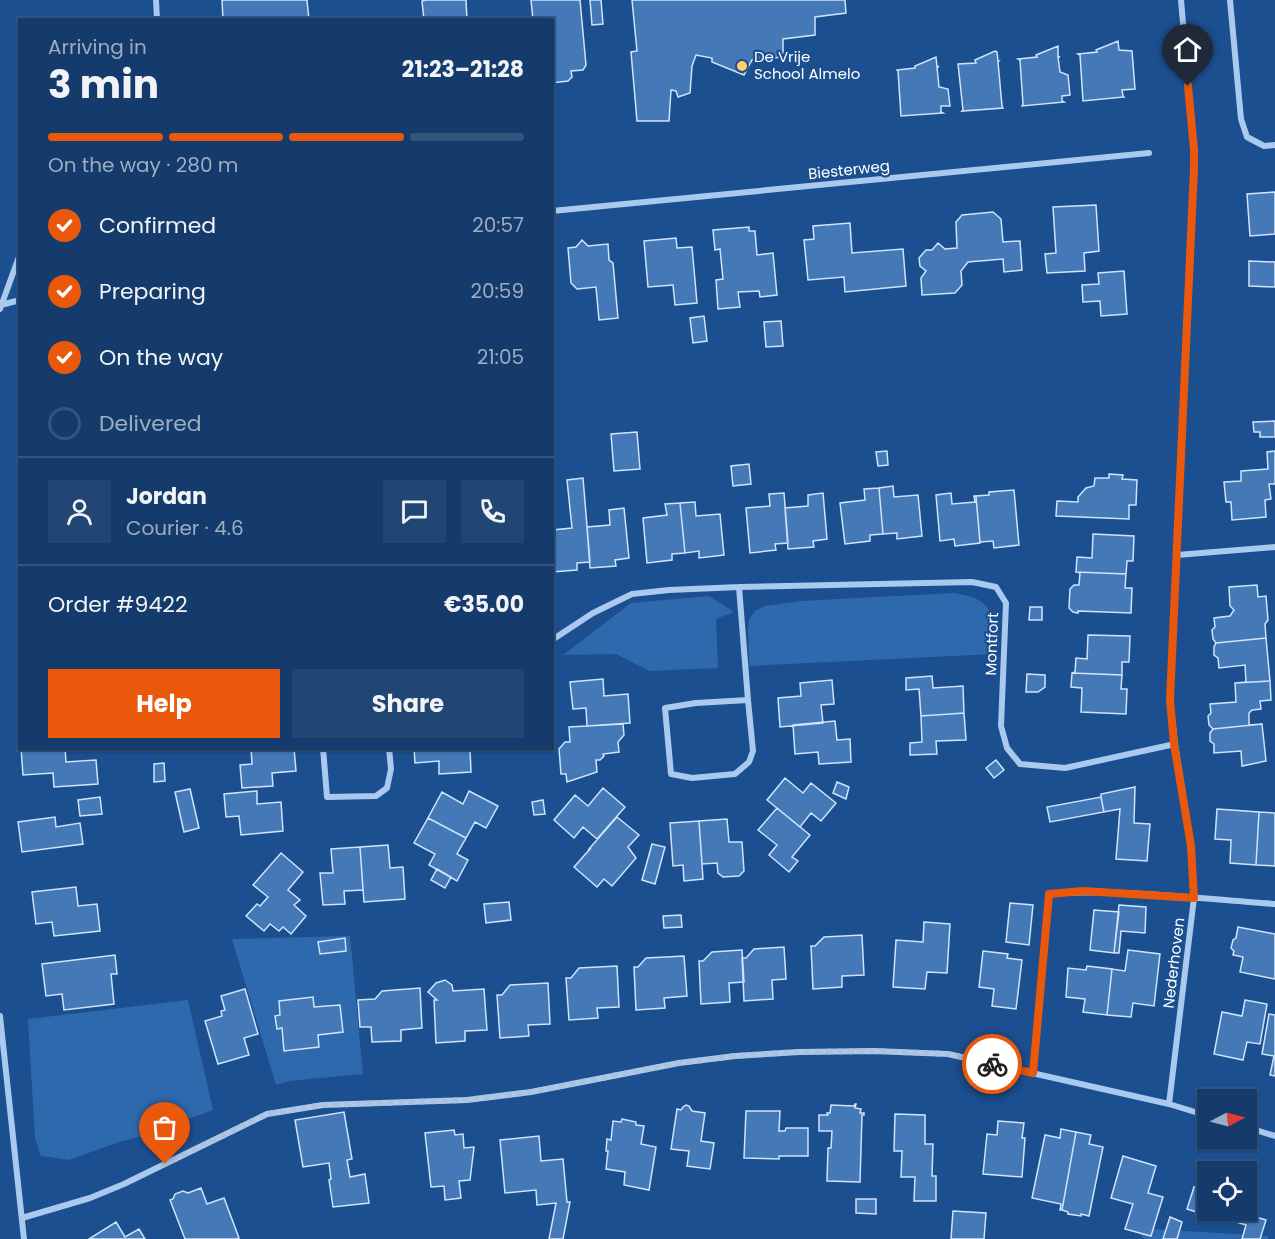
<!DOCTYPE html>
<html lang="en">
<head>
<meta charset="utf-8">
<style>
  :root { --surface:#143b6b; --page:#214673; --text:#f1f3f6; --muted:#9dadc1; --line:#33557e; --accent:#ea580c }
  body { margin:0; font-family:Poppins,sans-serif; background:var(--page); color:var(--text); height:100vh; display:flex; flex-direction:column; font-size:22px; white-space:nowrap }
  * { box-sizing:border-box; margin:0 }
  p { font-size:20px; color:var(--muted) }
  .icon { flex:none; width:33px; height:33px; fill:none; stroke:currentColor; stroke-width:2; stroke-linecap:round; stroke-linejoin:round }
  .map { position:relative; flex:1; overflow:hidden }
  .panel { position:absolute; left:18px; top:18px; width:536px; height:732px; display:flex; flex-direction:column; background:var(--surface); border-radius:0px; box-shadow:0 2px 4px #0004,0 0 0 2px var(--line) }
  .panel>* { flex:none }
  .needle { width:39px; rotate:84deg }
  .fabs { position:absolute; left:1197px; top:1089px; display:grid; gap:12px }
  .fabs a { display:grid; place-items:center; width:60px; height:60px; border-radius:0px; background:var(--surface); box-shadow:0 2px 4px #0004,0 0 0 2px var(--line); font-size:30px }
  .pin { position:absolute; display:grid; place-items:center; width:51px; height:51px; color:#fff; margin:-62px -26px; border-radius:50% 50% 50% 0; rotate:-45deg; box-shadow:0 0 6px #0007 }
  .pin .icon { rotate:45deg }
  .courier { position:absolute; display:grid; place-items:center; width:60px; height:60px; margin:-30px; border:4px solid #ea580c; border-radius:50%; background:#fff; color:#222; box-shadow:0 2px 8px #0007 }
  .head em { font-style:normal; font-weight:700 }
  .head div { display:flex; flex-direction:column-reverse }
  .head { display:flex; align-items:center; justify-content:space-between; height:102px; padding:0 30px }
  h1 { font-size:39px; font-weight:700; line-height:45px }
  .bar { display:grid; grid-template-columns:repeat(4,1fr); gap:9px 6px; align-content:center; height:72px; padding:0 30px }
  .bar i { height:8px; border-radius:4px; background:var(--line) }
  .bar .active { background:var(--accent) }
  .bar p { grid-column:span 4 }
  .line { display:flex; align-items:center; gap:15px; padding:0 30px; border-top:2px solid var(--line) }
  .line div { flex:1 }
  .round { display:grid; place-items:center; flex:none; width:63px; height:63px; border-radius:0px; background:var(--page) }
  ol { padding:0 30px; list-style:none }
  li { display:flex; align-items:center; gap:18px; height:66px }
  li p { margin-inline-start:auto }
  li .icon { padding:6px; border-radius:50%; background:var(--accent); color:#fff; stroke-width:4 }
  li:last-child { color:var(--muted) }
  li i { width:33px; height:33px; border:3px solid var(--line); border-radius:50% }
  .action { display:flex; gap:12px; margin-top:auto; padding:12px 30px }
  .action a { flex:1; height:69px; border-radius:0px; background:var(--accent); color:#fff; font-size:24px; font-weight:700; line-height:69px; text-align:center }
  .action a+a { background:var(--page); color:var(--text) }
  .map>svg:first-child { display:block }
  .green { fill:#2e69ad }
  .building { fill:#4478b7; stroke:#cfe3fa; stroke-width:1.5 }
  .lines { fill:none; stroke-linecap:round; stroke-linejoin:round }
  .street { stroke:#a9c9ee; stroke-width:6 }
  .done { stroke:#afc1d8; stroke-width:6; stroke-dasharray:0 10.8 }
  .route { stroke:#ea580c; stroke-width:8 }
  .poi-dot { fill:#ffd166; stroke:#1b4f8f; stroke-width:2 }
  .labels { text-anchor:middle; stroke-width:4.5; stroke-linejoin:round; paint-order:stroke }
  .poi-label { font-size:15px; fill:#fff; stroke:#1b4f8f; text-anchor:start }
  .street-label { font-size:15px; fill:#fff; stroke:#1b4f8f }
</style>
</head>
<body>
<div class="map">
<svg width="1275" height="1239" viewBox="0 0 1275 1239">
  <rect width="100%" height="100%" fill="#1b4f8f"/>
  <path class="green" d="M953,593C960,594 966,595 972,597C998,606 994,632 994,654L749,666L748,632L749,619L755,611L765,606L801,601Z
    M709,596L734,612L716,619L718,668L649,671L616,654L563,655L631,603Z
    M350,936L363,1074L289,1081L276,1085L232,939Z
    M188,1000L213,1110L142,1136L116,1143L69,1160L41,1156L35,1138L28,1019Z
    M1135,1228L1269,1236L1268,1239H1144Z"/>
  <path class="building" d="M222,0H307L309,20H223Z
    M426,0H466L467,20H424L422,1Z
    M531,0H580L586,65L583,70L571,71L572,77L568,81L552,83V20H533Z
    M590,0H601L603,24L592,25Z
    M632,0H845L846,13L815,17V35L783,39V57L752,60L744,75L712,62V58L696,55L692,66L690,93L678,97L676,91L671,90L669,121H637L631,52L637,51Z
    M1118,41L1119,50L1132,51L1135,89L1122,90L1123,96L1124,97L1083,101L1080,55L1078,54L1097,52L1096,50Z
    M1058,46V56L1060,57H1058L1060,72L1068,75L1070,95L1062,96V101L1064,102L1022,106L1023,104L1020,60L1018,59L1037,57L1036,55Z
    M995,51L997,52L998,61H999L998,62L1002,106L1003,108L962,111L963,110L958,64L976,63L975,60Z
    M936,57L937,66L939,67H937L939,87L948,89L950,106H941V112L943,113L901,116L898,71L897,70L915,68V66Z
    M1275,192V234L1250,236L1247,194Z
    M1096,205L1099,251L1084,253L1085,271L1047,273L1045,254L1056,253L1053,207Z
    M993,212L1001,219L1003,242L1020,241L1022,270L1004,272L1003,259L968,262L961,271L962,285L955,293L922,295L921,278L926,271L920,266L919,258L926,250H932L938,243L945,249L957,248L956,222L962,215Z
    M850,223L852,253L903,249L906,286L845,292L844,277L808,280L804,240L814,239L813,226Z
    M749,227V231H755L757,255L773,253L777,295L760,297L759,291L738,292L740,307L718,309L716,280L723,279L720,249L715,250L713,230Z
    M676,238L677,248L692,247L697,303L675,305L673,285L648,287L644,241Z
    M582,240L588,246L608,244L609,260L613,263L618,318L599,320L596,287L577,289L571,283L568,248L576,247Z
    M1249,261L1275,262V287L1249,286Z
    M1124,271L1127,314L1101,316L1100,301L1083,302L1082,285L1099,284L1098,273Z
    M704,316L707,341L693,343L690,318Z
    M781,321L783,346L766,347L764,322Z
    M1275,421V437H1260V432H1254L1253,422Z
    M637,432L640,469L614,471L611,434Z
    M887,451L888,465L878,466L876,452Z
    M1275,451V484H1269L1271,499L1265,500L1266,517L1232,520L1231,502H1226L1224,482L1241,481V471L1268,469L1267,452Z
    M749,464L751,484L733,486L731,466Z
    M1109,474L1123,475L1122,479L1137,480L1136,505H1129V519L1056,516L1057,501L1078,502V497L1086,488L1094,486L1095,478H1109Z
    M583,478L590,562L577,563V570L552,572V530L572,528L567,480Z
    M893,486L894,497L918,495L922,536L897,539V533L883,534L879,488Z
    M879,488L883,534L870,535V541L845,544L840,503L865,500L864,489Z
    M1014,490L1019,545L994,548L993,541L980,542L976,496L989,495V492Z
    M784,493L788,543L775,544L776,550L750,553L746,508L770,506L769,494Z
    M823,493L827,539L813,541L814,547L788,549L785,508L808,506V495Z
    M951,493L952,504L975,502L974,496H976L980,543L955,546L954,539L940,541L936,495Z
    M695,502L696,516L720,514L724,555L699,558V551L685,553L680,503Z
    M680,503L685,553L672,554V560L647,563L643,518L667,515L665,504Z
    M624,508L629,558L615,560L616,566L590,568L587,527L610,525L609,510Z
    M1093,534L1134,536L1133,561H1127L1126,574L1076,572L1077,557L1092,558Z
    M1076,572L1126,574L1125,588H1132L1131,613L1078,611V613L1073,612L1069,608L1070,589L1074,585H1079L1080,573Z
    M1257,585L1258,597L1266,596L1268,620L1265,624L1266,638L1216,643L1213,639L1212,630L1215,627L1214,618L1230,616L1234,610L1230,606L1229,587Z
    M1030,607H1042V620H1029Z
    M1088,635L1130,636L1129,662H1122V675L1072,673L1075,672L1076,658L1087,659Z
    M1266,638L1270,681L1235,683L1246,682L1245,665L1219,668L1218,658L1214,655V647L1216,643Z
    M1072,673L1122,675L1121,689H1127L1126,714L1081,712L1082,688L1071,687Z
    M1027,674L1045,675V687L1038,692H1026Z
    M932,676L933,688L963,686L964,713L921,716L919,689L906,690V678Z
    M603,679L604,696L628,694L630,723L587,726L586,708L573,709L570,682Z
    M832,680L834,704L821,705L823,723L780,727L778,698L801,696L800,683Z
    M1270,681L1271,700L1260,701L1261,709L1252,710L1249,713V725L1262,724L1213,729L1209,725L1208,716L1211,713L1210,704L1236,702L1235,683Z
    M964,713L966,740L936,741L937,754L910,755V743L922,742L921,716Z
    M835,721L837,740L850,739L851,762L819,764L818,752L795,754L793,725Z
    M623,724L624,735L618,742L619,752L603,754L604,756L600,760H596L597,772L567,782L566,774H561L559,749L565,742H570L569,727Z
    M1262,724L1266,761L1242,766L1241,751L1214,753V744L1210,741V733L1213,729Z
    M21,748H65L66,762L96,760L98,784L54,787L53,773L23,775Z
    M251,748H294L296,771L272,773L273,786L242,788L240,765L252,764Z
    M414,748H457V750L470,749L471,772L439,774V761L415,763Z
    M996,760L1004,770L994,778L986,768Z
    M164,763L165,781L154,782V764Z
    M785,778L803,793L811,783L836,803L821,821L811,813L800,827L767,800Z
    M837,782L849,787L846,799L833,793Z
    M1135,787L1134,823L1150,824L1147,861L1116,859L1120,809L1104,812L1101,797V794Z
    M603,788L625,807L597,839L583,827L574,838L554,820L575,795L588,806Z
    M190,789L199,828L184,832L175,792Z
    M257,791V804L281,802L283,831L241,835L239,816L226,817L224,794Z
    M469,791L498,806L486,828L475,822L466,838L428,818L442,792L463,804Z
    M100,797L102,814L80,816L78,800Z
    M1101,797L1104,812L1050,822L1047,807Z
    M543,800L545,814L534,815L532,802Z
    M777,808L810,835L792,857L798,861L789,872L769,855L777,845L758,830Z
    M1217,809L1259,812L1256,865L1230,863L1231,840L1215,839Z
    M1259,812L1275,813V866L1256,865Z
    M55,817L56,827L80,823L83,844L22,852L18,822Z
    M617,817L639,835L628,847L636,858L612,886L604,879L597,887L574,867L590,849H589Z
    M428,818L466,838L457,854L468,860L457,881L429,865L435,854L414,843Z
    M727,819L729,842H742L744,871L739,876L723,877L718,873L717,863L702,864L699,821Z
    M699,821L703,879L684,881L683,865L673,866L670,823Z
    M652,844L665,847L655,884L642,880Z
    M388,845L390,868L403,867L405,899L364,902L360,847Z
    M360,847L363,890L344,891L345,904L323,905L320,873H333L331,849Z
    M281,853L303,872L288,890L300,900L294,905L306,916L291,934L283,927L279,931L270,924L264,931L246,916L257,904L260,906L268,897L253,885Z
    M437,869L451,877L445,888L431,880Z
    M76,887L78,906L97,904L100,931L54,936L52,922L36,924L32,892Z
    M509,902L511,920L486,923L484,904Z
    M1010,903L1033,905L1029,945L1006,942Z
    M1119,905L1146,907L1145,933L1121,931L1119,953H1114Z
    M1094,910L1119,912L1114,953L1090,950Z
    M681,915L682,927L664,928L663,916Z
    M924,922L950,924L947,973L927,972L925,989L893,987L896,940L923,942Z
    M1238,927L1275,934V979L1240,972L1243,957L1233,955L1234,951L1231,948L1233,940L1236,938Z
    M862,935L864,975L842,976V987L813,989L811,946H815L824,937Z
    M345,938L346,951L320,954L318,942Z
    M784,947L786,979L772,980L773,999L744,1001L742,958H746L754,949Z
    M742,950L744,982L729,983L730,1002L701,1004L699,961H703L712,952Z
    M1128,950L1160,954L1154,1006L1133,1003L1131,1017L1107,1015L1112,969L1125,971Z
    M983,951L1008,954L1007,958L1022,960L1016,1009L992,1006L994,989L979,987Z
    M115,955L117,974H111L114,1004L64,1010L62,994L46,996L42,964Z
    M684,956L687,996L664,998L665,1008L636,1010L634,967H638L646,958Z
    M617,966L619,1007L597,1008L598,1018L569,1020L566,978H571L579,968Z
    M1087,966L1112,969L1107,1015L1083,1012L1085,999L1066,997L1068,968L1086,970Z
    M445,980L452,985L453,991L484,989L487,1030L465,1031V1041L436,1043L434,1000H437L428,992L436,983Z
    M548,983L550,1024L528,1025L529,1036L500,1038L497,995H502L510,985Z
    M420,988L422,1028L401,1030V1041L372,1042L371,1027H360L358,1000L375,999L382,991Z
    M245,989L258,1034L244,1038L249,1055L218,1064L205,1021L222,1016L221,1011L225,1010L221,996Z
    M313,997L314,1007L340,1005L343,1032L318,1035L319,1047L284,1051L282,1028L277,1029L275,1016L280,1015L279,1001Z
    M1245,1000L1267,1004L1260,1044L1247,1042L1243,1060L1214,1054L1222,1012L1242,1016Z
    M1269,1014L1275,1015V1076L1270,1075L1274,1056L1262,1054Z
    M855,1104H856L855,1108L861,1109L860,1113H864V1115H862L860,1182L827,1181L828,1148H831L832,1131H819V1115H828L827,1113H830L831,1105L854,1106Z
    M686,1105L689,1106L692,1111L705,1113L701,1141L714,1143L710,1169L687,1166L689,1151L671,1149L677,1109L681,1110L683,1107Z
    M746,1111H780L779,1131H785L786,1128H808V1156H779V1159L744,1158Z
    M344,1112L352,1159L347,1160L350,1177L365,1174L369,1203L333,1207L329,1180L331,1179L329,1163L303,1167L295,1120Z
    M895,1114L925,1115V1144H933L932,1176H936V1201H914L915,1177H901L902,1151H894Z
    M622,1119L636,1122V1125L644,1126L641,1144L656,1147L649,1190L624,1185L625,1172L606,1169L608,1151H606L607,1139L611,1140L613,1121L621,1122Z
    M998,1121L1024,1123L1022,1138H1025L1022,1177L983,1174L987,1134L997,1135Z
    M1061,1129L1076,1132L1062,1210H1060L1061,1204L1032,1198L1045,1135L1060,1138Z
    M454,1130L455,1135L463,1134L464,1148L474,1147L470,1180L459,1181L461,1198L445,1200L444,1186L431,1187L425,1133Z
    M1076,1132L1091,1135L1089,1144L1103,1147L1089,1216L1081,1214V1216L1068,1214V1212L1062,1210Z
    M539,1136L541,1161L563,1159L567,1202H570L563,1239H549L556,1203L537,1205L536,1190L505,1193L500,1140Z
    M1123,1156L1156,1166L1148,1193L1163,1197L1151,1236L1125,1229L1133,1204L1111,1198Z
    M1194,1187L1208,1191V1210H1246V1193L1255,1196L1249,1215L1266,1220L1260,1239H1242L1246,1225L1220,1217L1219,1219L1187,1209Z
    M201,1188L207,1204L224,1198L239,1238L236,1239H185L170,1200L173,1199L175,1194L183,1191L188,1193Z
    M856,1199H876V1214L856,1213Z
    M953,1211L986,1213L984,1239H951Z
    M1170,1217L1182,1222L1177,1239H1163Z
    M116,1222L125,1237L139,1229L145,1239H89Z"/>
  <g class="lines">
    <path class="street" d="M156,0L157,20
      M1230,0L1241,119L1247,137L1264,146L1275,145
      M552,211L1149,153
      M1,305L20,300
      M0,309L20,254
      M1177,555L1275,547
      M739,587L748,700
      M552,640L593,613L632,594L669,590L739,587L972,582L996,587L1006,603L1001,726L1007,748L1020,764L1065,768L1175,744
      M748,700L753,751L749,762L735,774L692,778L671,774L665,708L696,703Z
      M323,748L327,797L376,796L387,788L391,769L389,748
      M0,1016L24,1239
      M1033,1073L1049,894C1124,888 1200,899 1275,904
      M1169,1104L1194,898L1191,846L1175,744L1170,700L1194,169V151L1181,0
      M1246,1127L1275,1136
      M22,1218L90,1198L124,1184L267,1114L323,1105L467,1100L531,1092L679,1063L735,1056L799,1052L874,1051L948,1054L1169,1104L1208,1116"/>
  </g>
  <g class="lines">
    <path class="done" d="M165,1164L267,1114L323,1105L467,1100L531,1092L679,1063L735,1056L799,1052L874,1051L948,1054L992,1064"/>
    <path class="route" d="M992,1064L1033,1073L1049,894L1083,891L1099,892L1194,898L1191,846L1174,744L1170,700L1194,169V150L1188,86"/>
  </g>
  <circle class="poi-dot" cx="742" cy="66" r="6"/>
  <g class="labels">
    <g class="poi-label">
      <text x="754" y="62">De Vrije<tspan x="754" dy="17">School Almelo</tspan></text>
    </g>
    <g class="street-label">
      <text transform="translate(849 170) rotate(-6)" y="5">Biesterweg</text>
      <text transform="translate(992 644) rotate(-88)" y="5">Montfort</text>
      <text transform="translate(1174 963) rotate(-83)" y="5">Nederhoven</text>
    </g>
  </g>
</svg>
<div class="fabs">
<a><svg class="needle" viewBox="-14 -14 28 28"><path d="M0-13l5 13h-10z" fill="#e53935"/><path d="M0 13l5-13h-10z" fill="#9dadc1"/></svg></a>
<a><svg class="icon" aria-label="locate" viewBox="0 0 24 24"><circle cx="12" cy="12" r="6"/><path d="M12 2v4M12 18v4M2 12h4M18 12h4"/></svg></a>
</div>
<div class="pin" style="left:165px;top:1164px;background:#ea580c"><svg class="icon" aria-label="bag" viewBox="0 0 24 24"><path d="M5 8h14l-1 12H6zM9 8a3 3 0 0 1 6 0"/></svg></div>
<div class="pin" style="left:1188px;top:86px;background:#1f2937"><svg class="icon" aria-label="home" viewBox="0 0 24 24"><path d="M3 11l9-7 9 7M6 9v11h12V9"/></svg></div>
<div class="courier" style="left:992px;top:1064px"><svg class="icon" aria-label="bike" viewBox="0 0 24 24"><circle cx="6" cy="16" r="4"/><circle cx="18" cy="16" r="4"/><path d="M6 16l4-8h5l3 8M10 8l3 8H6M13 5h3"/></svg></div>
<section class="panel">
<div class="head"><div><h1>3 min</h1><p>Arriving in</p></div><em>21:23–21:28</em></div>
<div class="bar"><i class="active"></i><i class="active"></i><i class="active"></i><i></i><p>On the way · 280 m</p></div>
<ol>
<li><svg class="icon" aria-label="check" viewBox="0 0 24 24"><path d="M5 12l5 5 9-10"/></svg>Confirmed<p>20:57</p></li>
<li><svg class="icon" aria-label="check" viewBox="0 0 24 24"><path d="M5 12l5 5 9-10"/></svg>Preparing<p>20:59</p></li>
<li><svg class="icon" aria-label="check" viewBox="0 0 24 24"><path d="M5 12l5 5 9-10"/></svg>On the way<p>21:05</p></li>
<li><i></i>Delivered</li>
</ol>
<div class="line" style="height:108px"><a class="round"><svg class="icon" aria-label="person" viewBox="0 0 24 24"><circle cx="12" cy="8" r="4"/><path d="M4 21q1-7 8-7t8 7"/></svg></a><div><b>Jordan</b><p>Courier · 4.6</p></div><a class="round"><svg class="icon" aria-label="chat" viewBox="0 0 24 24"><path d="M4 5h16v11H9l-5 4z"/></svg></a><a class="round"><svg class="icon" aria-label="phone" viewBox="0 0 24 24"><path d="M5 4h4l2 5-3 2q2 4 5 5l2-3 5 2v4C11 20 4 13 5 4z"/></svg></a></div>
<div class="line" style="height:78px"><div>Order #9422</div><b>€35.00</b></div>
<div class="action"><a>Help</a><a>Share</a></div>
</section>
</div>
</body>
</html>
